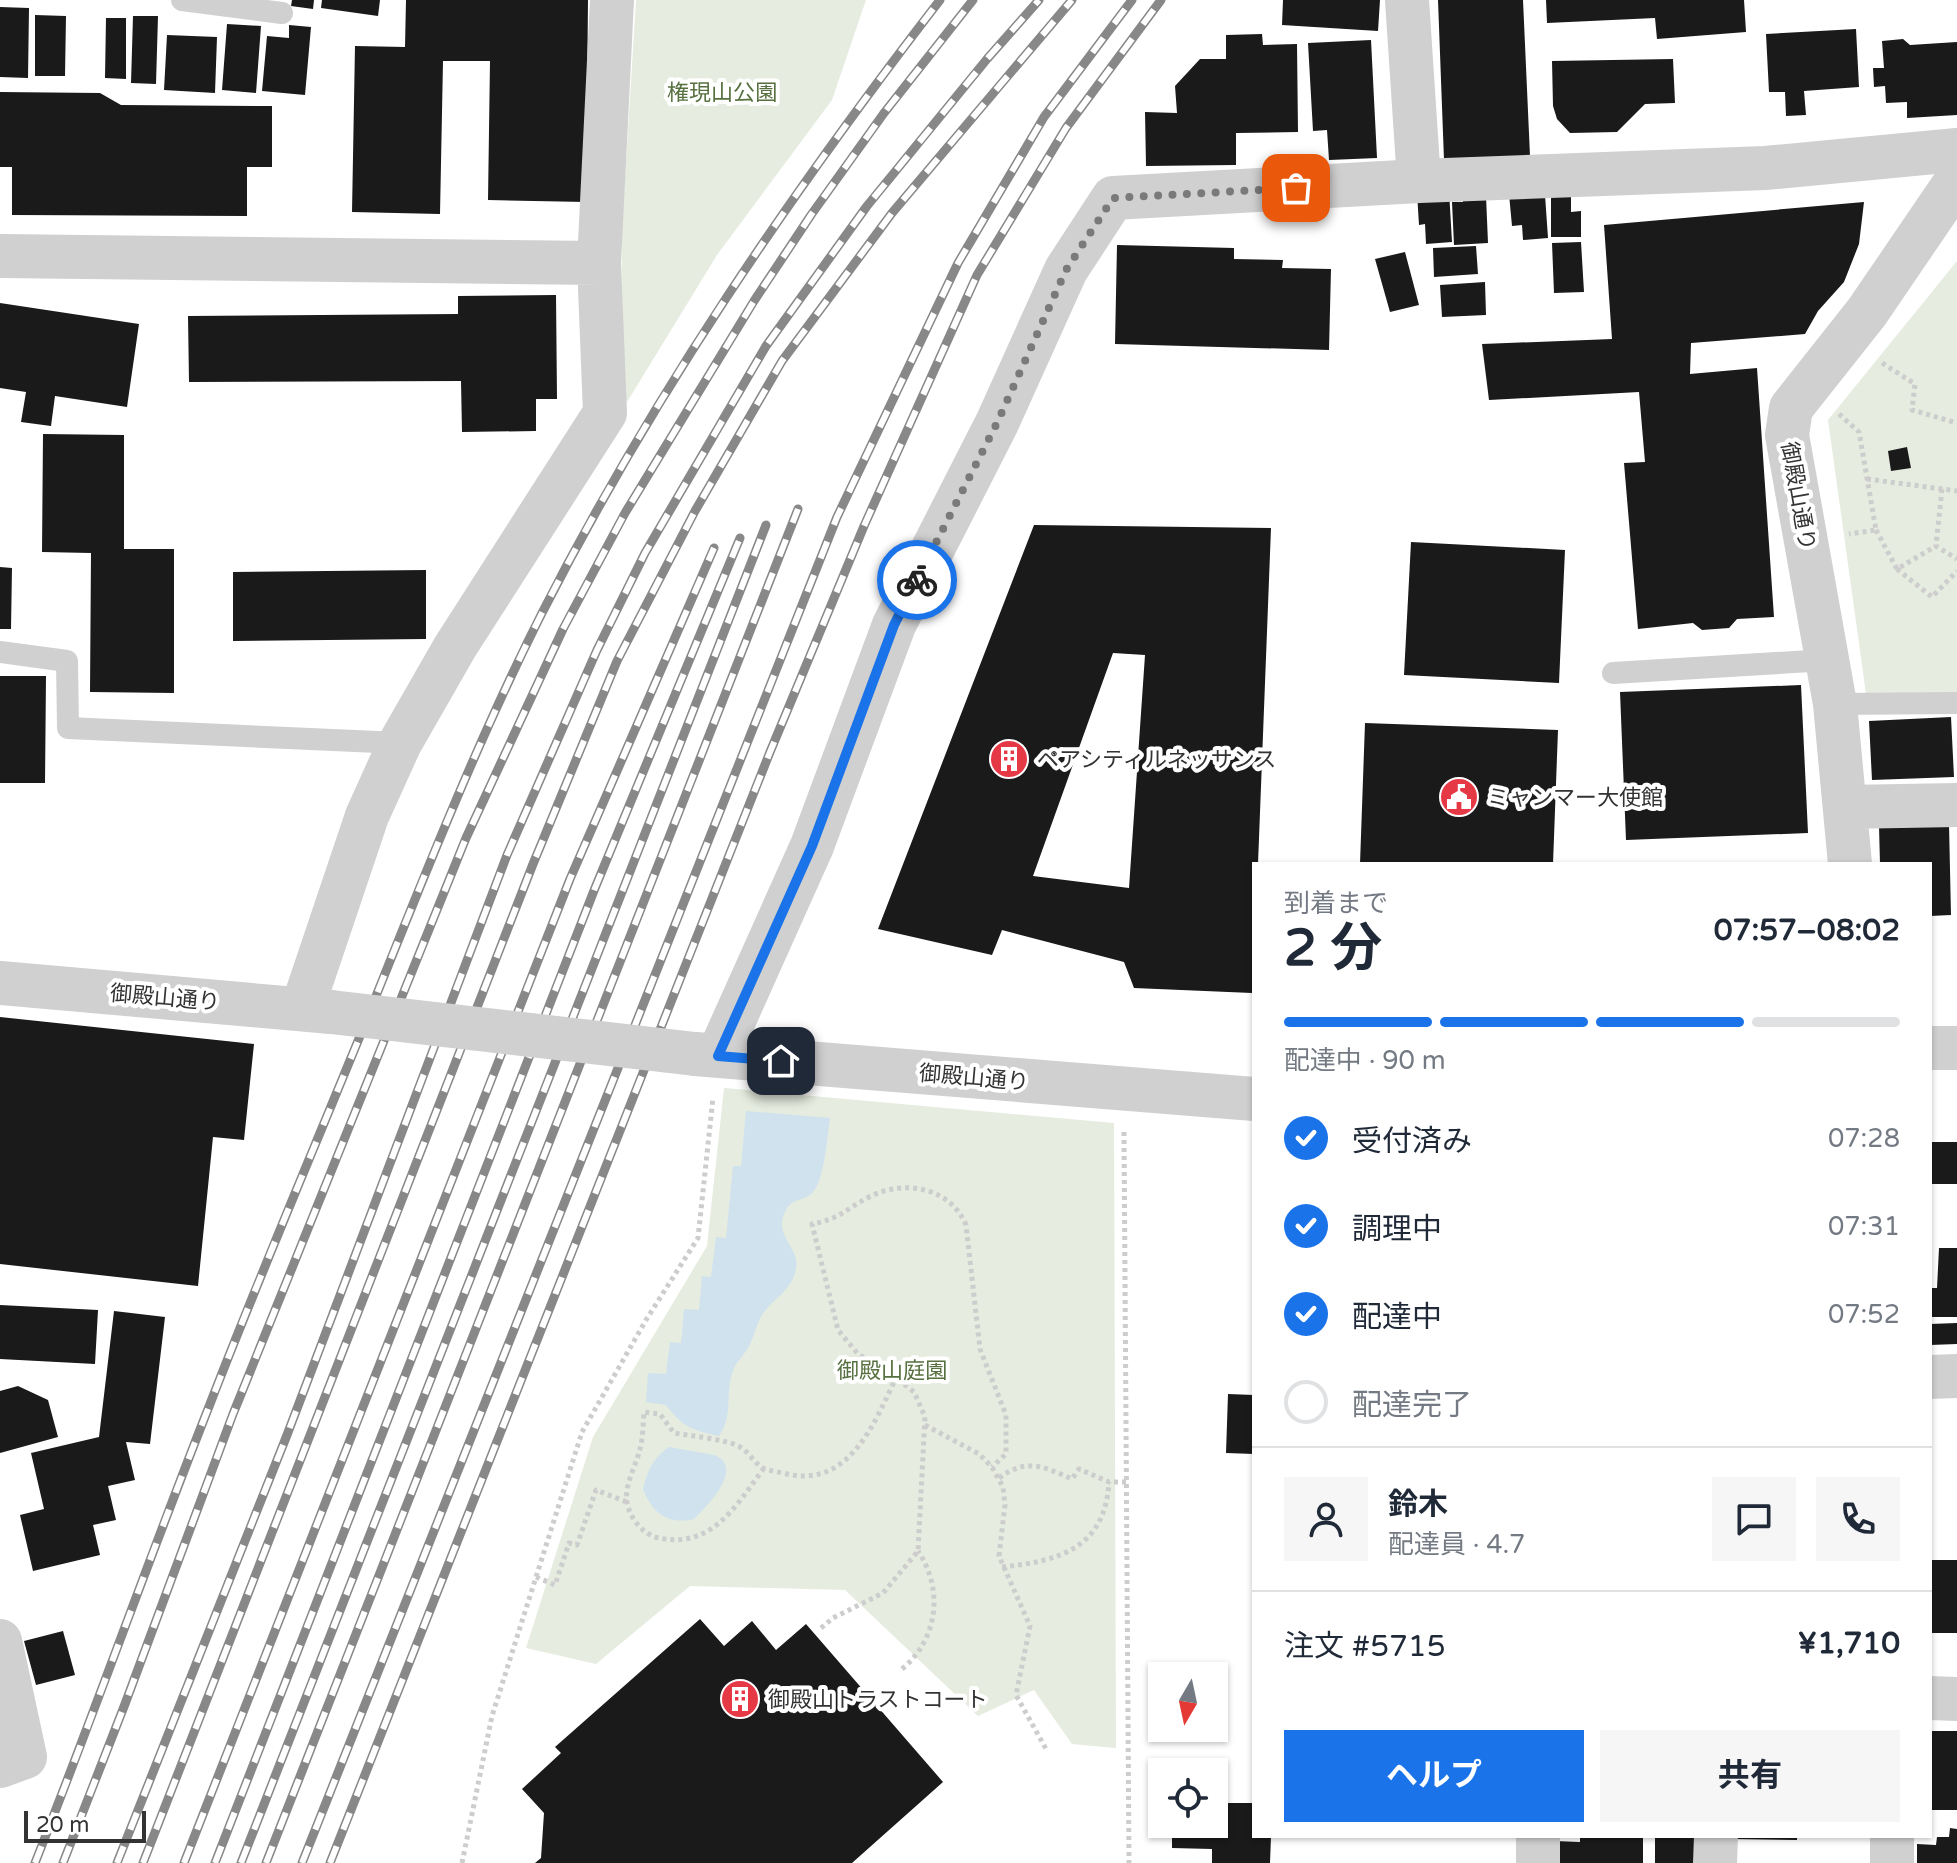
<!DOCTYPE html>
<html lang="ja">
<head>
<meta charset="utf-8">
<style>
  :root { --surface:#fff; --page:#f6f6f7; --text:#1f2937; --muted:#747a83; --line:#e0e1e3; --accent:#1a73e8 }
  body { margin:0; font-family:"Varela Round","Noto Sans JP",sans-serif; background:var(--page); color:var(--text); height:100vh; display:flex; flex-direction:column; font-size:30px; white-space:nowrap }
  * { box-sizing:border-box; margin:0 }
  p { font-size:26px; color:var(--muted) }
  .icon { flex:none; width:44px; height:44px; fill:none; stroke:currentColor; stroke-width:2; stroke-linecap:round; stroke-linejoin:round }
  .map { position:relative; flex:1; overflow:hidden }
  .sheet { position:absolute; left:1252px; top:862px; width:680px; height:976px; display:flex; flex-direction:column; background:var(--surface); border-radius:0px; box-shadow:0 2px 6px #0004 }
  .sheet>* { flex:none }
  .needle { width:52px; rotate:189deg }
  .controls { position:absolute; left:1148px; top:1662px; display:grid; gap:16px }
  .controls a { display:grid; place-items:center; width:80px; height:80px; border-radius:0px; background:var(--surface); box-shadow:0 2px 6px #0004; font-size:40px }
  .scale { position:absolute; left:24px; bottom:20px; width:122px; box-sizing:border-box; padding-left:8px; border:4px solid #333; border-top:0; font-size:22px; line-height:28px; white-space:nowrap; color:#333; -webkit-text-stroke:6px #fff; paint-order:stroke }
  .pin { position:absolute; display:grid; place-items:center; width:68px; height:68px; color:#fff; margin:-34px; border-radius:16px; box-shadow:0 4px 12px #0006 }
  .courier { position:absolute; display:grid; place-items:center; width:80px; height:80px; margin:-40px; border:6px solid #1a73e8; border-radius:50%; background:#fff; color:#222; box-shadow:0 2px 10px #0007 }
  .summary em { font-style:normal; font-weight:700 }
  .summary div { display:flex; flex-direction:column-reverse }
  .summary { display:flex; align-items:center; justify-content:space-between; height:136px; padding:0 32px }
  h1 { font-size:52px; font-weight:700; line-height:60px }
  .bar { display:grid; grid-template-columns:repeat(4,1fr); gap:12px 8px; align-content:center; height:96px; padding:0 32px }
  .bar i { height:10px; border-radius:6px; background:var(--line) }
  .bar .active { background:var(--accent) }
  .bar p { grid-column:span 4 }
  .line { display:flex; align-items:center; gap:20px; padding:0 32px; border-top:2px solid var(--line) }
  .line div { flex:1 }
  .round { display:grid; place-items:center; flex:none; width:84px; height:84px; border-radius:0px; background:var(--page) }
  ol { padding:0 32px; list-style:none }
  li { display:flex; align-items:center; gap:24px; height:88px }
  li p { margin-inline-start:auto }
  li .icon { padding:8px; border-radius:50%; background:var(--accent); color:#fff; stroke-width:4 }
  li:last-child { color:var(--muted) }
  li i { width:44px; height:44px; border:4px solid var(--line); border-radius:50% }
  .button { display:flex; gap:16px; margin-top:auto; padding:16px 32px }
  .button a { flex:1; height:92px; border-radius:0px; background:var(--accent); color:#fff; font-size:32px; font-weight:700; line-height:92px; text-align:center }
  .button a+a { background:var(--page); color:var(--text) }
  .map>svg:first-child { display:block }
  .green { fill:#e6ecdf }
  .water { fill:#cfe2ee }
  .building { fill:#1a1a1a; fill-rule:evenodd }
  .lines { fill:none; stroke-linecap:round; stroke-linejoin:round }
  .path { stroke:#cdcdcd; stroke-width:5; stroke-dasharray:4 4; stroke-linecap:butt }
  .lane { stroke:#d0d0d0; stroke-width:22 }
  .street { stroke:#d0d0d0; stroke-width:44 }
  .rail-casing { stroke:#888; stroke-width:9 }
  .rail { stroke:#fff; stroke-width:6; stroke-dasharray:18; stroke-linecap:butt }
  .street-bridge { stroke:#d0d0d0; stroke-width:44 }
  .done { stroke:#7a7a7a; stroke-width:8; stroke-dasharray:0 14.4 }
  .route { stroke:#1a73e8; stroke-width:10 }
  .labels { text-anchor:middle; stroke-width:8; stroke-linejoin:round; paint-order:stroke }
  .park-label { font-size:22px; fill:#56703f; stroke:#fff }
  .street-label { font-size:22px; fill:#333; stroke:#fff }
  .poi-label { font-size:22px; fill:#333; stroke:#fff; text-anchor:start }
</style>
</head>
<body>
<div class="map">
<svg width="1957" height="1863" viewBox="0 0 1957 1863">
  <rect width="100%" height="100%" fill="#fff"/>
  <path class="green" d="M636,0H866L832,100L717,255L627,402L621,383L622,227Z
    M1957,261V698L1867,701L1828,420Z
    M724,1088L1114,1123L1116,1748L1072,1744L1034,1690L978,1716L845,1590L690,1586L596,1664L526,1648L593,1437L707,1246Z"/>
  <path class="water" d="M746,1111L830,1118C827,1135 825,1184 810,1195C798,1203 790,1197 783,1217C777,1238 800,1249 796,1269C793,1288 775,1298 764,1312C756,1323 755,1335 749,1346C745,1354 739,1359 735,1366C723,1390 735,1414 719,1436C691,1430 683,1427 666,1405L646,1402L648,1373L666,1374L670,1342L681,1343L684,1309L699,1310L702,1276L711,1277L716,1237L726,1238L733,1166H741Z
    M669,1447L714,1455C746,1467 707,1506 694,1519C668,1525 653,1514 643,1489C647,1472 654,1456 669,1447Z"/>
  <path class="building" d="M292,0H314L313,9L291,6Z
    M322,0H380L378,16L321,8Z
    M406,0H588L586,202L488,200L490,61H443L440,214L352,212L355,46L405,47Z
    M1283,0H1380L1378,31L1282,25Z
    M1438,0H1523L1530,156L1444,160Z
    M1546,0H1744L1746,32L1657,39L1655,18L1547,23Z
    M0,7L29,8L28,78L0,77Z
    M35,15L66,16L65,76H35Z
    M133,16H158L156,84L131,83Z
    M106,18H126V79L105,78Z
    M227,24L261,26L256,93L222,90Z
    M289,25L311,27L305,95L262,91L267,36L289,38Z
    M1856,29L1859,87L1804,91L1806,115L1786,116L1785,92H1769L1766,34Z
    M1262,34L1263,45L1297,44L1298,132L1236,133V165L1146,166L1145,112L1177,113L1175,86L1200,59H1226V35Z
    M167,35L217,37L215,93L164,90Z
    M1903,39L1910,45L1957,42V115L1907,118V102L1886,103L1885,86L1874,87L1873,68H1884L1882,41Z
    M1371,40L1377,158L1329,160L1327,130L1313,131L1308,43Z
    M1673,59L1675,103L1645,104L1617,132L1570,133L1557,119L1553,106L1552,61Z
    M0,92L100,93L121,105L272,106V167H247V216L12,215V167H0Z
    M1449,191L1452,242L1426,244L1425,224L1419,225L1417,193Z
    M1509,194L1545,195L1548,238L1523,240L1522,225L1512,226Z
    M1551,194L1571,195V212L1581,211V237H1551Z
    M1486,196L1488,243L1454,245L1452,202H1463L1462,197Z
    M1864,202L1859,244L1844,282L1818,311L1805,334L1691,343L1690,374L1757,368L1774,617L1737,619L1729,628L1702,630L1693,623L1638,629L1624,463L1645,462L1639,392L1489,400L1482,344L1612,339L1604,225Z
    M1581,242L1584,292L1554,293L1552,243Z
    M1117,245L1234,248V259L1283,260L1282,268L1331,269L1329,350L1115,344Z
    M1476,246L1478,274L1434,277L1433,248Z
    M1405,252L1419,305L1390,312L1375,259Z
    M1485,282L1486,315L1442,317L1440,285Z
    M556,295L557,399H536V431L462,432L461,381L189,382L188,316L458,314V296Z
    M0,303L139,324L127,407L55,396L51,426L21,422L26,392L0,388Z
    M43,434L124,435V549H174V693L90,692L91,553L42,552Z
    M1907,447L1911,468L1891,471L1888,451Z
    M1034,525L1271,528L1258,864H1254L1252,993L1134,988L1124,962L1002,930L992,955L878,929ZM1113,653L1145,655L1129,888L1033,876Z
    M1411,542L1565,550L1559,683L1404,675Z
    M0,567L12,568L11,629H0Z
    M426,570V639L233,641V572Z
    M0,676H46L45,783H0Z
    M1801,685L1808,833L1626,840L1620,692Z
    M1951,717L1954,777L1872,780L1869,721Z
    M1365,723L1558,730L1553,864H1360Z
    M1949,824L1951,915L1930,916V864H1880L1879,826Z
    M0,1017L254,1044L244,1140L213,1137L198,1286L0,1264Z
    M1930,1142H1957V1184H1930Z
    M1939,1248H1957V1317H1930V1288H1937Z
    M0,1305L98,1310L95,1364L0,1359Z
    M114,1311L165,1317L150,1444L126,1442L135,1480L108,1486L116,1520L93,1525L100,1555L33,1571L20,1515L44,1509L31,1453L99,1437Z
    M1957,1323V1344L1930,1345V1324Z
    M18,1386L48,1400L58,1437L0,1453V1391Z
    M1228,1394L1254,1395V1454L1226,1453Z
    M1930,1560H1957V1633H1930Z
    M700,1619L724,1646L752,1621L776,1650L806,1624L943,1782L852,1863H535L541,1858L544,1813L522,1789L561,1753L555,1747Z
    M63,1631L75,1675L36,1685L24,1641Z
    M1930,1731H1957V1810H1930Z
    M1214,1803H1254V1836H1271L1270,1863H1212V1849L1172,1848V1824H1214Z
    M1950,1828L1957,1829V1863H1917V1844L1936,1845L1937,1837H1949Z
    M1580,1836H1643V1863H1554L1555,1841L1580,1842Z
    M1655,1836H1702L1701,1863H1655Z
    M1731,1836H1797V1840L1731,1839Z"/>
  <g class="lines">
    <path class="path" d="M1882,363L1915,384L1912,410L1957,423
      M1839,414L1859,432L1876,530L1849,534
      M1867,479L1957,491
      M1942,489L1936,546L1957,559
      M1876,530L1897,569L1936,546
      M1897,569L1932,597L1957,571
      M1124,1132L1129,1863
      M925,1425L979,1454L992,1467L1003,1487L1005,1505L999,1556L1030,1626L1016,1695L1046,1749
      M764,1468C736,1506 712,1549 659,1538C643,1535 630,1518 627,1503C624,1485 636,1466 640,1449C643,1438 643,1424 644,1412L660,1414L674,1433C691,1436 726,1439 740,1447C749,1452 754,1463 763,1468C769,1471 780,1472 787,1474C849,1488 874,1424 896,1378L858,1354L838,1330L812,1224C840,1219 846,1209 869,1197C904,1179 950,1187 966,1225L980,1349L1006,1415V1454L992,1467
      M999,1478C1026,1458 1043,1466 1072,1479L1079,1469L1109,1482H1126
      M1002,1567C1060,1561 1105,1548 1109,1482
      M536,1577L555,1585L569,1543L577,1545L596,1490L627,1502
      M821,1628L833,1618L883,1593L918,1551L925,1417L914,1392L896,1378
      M902,1669C938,1639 944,1590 918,1551
      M462,1863L492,1716L582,1432L646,1320L698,1238L713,1098"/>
    <path class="lane" d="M182,0L282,13
      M0,652L67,661L68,728L400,743
      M1613,673L1827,660
      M1835,704L1957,703"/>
    <path class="street" d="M1407,0L1419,181
      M0,256L599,263L605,413L455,647L400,743L367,816L302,1009
      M599,263L612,0
      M1846,807L1957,805
      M1850,864L1835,704L1787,435L1791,408L1867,312L1957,180
      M0,983L331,1012
      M1930,1048H1957
      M695,1054L1254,1099
      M718,1056L812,846L894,625L997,423L1066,270L1113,198L1419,181L1765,168L1957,150
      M1930,1377L1957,1376
      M0,1641L25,1757L0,1766
      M1930,1698L1957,1699
      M1538,1863V1836
      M1715,1863L1716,1836
      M1892,1863V1836"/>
    <g class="rail-casing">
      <path id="rail" d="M35,1863C95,1711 150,1556 210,1404C258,1280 310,1158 360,1036C417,894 473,750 542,613C653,395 791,193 940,0
        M63,1863L125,1704L233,1414L466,838L563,629L625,513L754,301L811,215L884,113L973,0
        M117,1863L287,1435L507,855L597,650L645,553L766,346L867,206L987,59L1039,0
        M143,1863L533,864L617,661L695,511L782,361L892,213L1072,0
        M184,1863L570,879L714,548
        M215,1863L595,888L740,538
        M241,1863L766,525
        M266,1863L798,509
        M302,1863L837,517L958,263L1044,117L1132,0
        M330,1863L770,752L864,526L977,275L1066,128L1161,0"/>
    </g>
    <use href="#rail" class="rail"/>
    <path class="street-bridge" d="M331,1012L695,1054"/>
  </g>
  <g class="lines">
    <path class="done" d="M917,580L997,423L1066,270L1113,198L1296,188"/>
    <path class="route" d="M781,1061L718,1056L812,846L894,625L917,580"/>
  </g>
  <defs>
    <g id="building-disc" transform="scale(2)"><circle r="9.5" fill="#e63946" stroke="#fff"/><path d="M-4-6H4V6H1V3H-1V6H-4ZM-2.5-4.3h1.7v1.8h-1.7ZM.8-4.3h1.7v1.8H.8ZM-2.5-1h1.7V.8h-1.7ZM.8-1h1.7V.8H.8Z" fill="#fff"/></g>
    <g id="civic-disc" transform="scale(2)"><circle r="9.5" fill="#e63946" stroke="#fff"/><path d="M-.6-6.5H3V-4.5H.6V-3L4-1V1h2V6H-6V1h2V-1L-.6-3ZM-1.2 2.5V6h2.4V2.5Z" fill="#fff"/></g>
  </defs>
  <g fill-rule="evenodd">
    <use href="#building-disc" x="1009" y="759"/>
    <use href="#civic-disc" x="1459" y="797"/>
    <use href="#building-disc" x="740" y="1699"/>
  </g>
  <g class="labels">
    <g class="park-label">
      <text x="722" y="100">権現山公園</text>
      <text x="892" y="1378">御殿山庭園</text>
    </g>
    <g class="street-label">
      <text transform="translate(1799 496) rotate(80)" y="8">御殿山通り</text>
      <text transform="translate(165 997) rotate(5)" y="8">御殿山通り</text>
      <text transform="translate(974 1077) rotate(5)" y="8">御殿山通り</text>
    </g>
    <g class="poi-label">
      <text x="1037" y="767">ペアシティルネッサンス</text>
      <text x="1487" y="805">ミャンマー大使館</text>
      <text x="768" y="1707">御殿山トラストコート</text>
    </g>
  </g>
</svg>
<div class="controls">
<a><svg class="needle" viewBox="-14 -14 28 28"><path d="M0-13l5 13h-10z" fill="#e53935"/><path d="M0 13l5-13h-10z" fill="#747a83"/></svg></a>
<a><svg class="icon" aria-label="locate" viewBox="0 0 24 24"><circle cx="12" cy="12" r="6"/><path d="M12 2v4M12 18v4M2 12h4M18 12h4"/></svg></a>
</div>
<div class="scale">20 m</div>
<div class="pin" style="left:1296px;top:188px;background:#ea580c"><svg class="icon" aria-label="bag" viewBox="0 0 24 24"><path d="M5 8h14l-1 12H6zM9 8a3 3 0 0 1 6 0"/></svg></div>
<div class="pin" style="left:781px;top:1061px;background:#1f2937"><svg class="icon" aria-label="home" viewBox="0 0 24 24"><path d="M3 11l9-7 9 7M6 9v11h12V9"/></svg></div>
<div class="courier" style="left:917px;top:580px"><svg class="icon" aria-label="bike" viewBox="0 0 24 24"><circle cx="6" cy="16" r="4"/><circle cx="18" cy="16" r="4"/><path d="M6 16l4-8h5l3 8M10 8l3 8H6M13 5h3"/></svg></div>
<section class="sheet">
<div class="summary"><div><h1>2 分</h1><p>到着まで</p></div><em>07:57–08:02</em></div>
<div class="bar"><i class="active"></i><i class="active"></i><i class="active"></i><i></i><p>配達中 · 90 m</p></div>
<ol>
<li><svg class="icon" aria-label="check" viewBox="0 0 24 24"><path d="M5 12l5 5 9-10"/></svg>受付済み<p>07:28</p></li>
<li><svg class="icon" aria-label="check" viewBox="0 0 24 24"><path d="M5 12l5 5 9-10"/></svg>調理中<p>07:31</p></li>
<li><svg class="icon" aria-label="check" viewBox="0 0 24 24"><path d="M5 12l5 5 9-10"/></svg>配達中<p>07:52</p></li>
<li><i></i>配達完了</li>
</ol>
<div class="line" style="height:144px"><a class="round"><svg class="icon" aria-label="person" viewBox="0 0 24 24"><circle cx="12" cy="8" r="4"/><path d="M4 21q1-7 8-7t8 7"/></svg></a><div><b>鈴木</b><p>配達員 · 4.7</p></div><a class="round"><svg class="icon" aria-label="chat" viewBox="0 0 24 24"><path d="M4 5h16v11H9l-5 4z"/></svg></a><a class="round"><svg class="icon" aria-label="phone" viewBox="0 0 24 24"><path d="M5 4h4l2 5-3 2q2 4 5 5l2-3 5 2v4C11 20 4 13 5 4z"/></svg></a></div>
<div class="line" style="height:104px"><div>注文 #5715</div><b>¥1,710</b></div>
<div class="button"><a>ヘルプ</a><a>共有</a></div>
</section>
</div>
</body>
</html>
